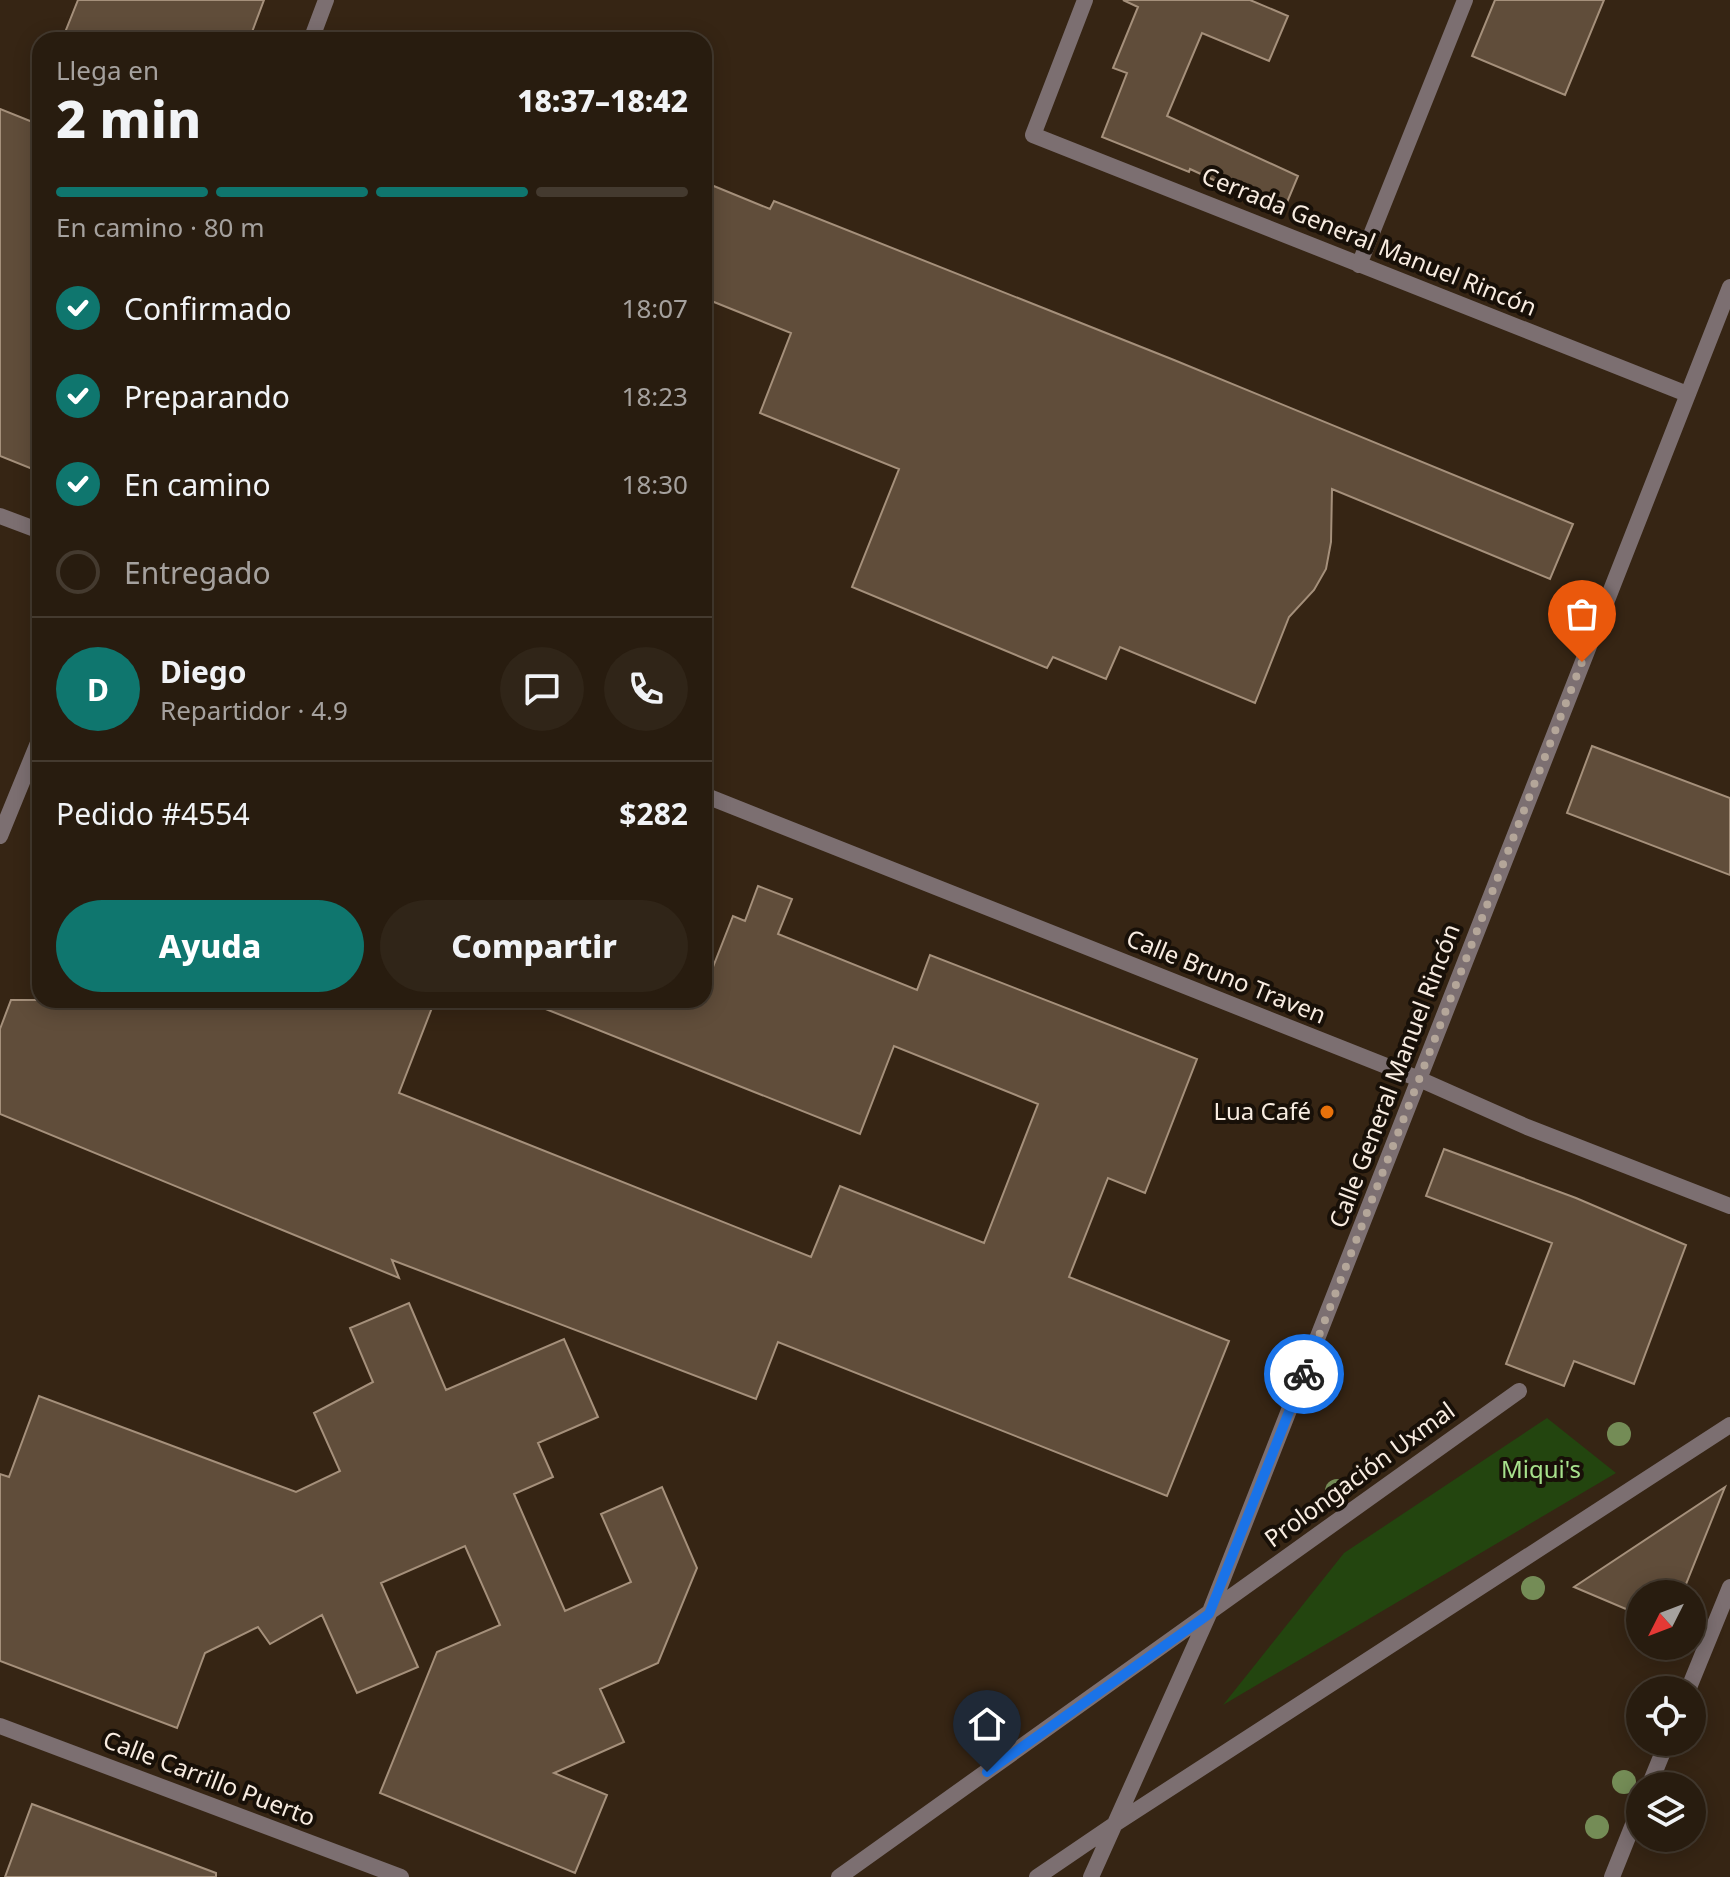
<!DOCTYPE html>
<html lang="es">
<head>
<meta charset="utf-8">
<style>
  :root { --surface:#281c0f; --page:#302518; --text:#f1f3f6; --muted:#a5a19e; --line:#443a2f; --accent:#0f766e }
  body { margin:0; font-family:"Noto Sans",sans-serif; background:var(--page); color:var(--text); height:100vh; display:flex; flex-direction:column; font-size:30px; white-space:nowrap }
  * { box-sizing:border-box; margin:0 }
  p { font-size:26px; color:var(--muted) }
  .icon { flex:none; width:44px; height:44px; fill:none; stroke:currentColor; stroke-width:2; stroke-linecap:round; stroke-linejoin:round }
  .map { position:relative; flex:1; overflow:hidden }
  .details { position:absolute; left:32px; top:32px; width:680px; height:976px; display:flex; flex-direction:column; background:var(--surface); border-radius:24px; box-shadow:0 4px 20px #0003,0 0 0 2px var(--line) }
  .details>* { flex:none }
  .needle { width:52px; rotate:228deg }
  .fabs { position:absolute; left:1626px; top:1580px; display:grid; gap:16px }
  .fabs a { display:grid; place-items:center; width:80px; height:80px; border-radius:50%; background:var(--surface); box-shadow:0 4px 20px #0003,0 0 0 2px var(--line); font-size:40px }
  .pin { position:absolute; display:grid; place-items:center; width:68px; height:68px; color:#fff; margin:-82px -34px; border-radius:50% 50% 50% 0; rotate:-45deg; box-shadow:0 0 8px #0007 }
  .pin .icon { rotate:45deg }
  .courier { position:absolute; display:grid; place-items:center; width:80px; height:80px; margin:-40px; border:6px solid #1a73e8; border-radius:50%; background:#fff; color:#222; box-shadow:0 2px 10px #0007 }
  .headline em { font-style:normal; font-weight:800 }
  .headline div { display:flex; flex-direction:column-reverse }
  .headline { display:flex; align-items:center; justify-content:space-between; height:136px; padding:0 24px }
  h1 { font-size:52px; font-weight:800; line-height:60px }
  .bar { display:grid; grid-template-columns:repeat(4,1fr); gap:12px 8px; align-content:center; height:96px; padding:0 24px }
  .bar i { height:10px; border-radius:6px; background:var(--line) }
  .bar .on { background:var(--accent) }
  .bar p { grid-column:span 4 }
  .line { display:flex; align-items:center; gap:20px; padding:0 24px; border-top:2px solid var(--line) }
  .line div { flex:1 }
  .round { display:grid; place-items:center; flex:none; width:84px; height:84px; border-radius:42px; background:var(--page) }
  ol { padding:0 24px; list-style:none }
  li { display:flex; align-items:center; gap:24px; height:88px }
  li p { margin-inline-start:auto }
  li .icon { padding:8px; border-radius:50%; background:var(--accent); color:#fff; stroke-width:4 }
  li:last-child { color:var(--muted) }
  li i { width:44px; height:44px; border:4px solid var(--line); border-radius:50% }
  .cta { display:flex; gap:16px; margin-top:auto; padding:16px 24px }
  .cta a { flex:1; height:92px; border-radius:48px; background:var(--accent); color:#fff; font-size:32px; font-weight:800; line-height:92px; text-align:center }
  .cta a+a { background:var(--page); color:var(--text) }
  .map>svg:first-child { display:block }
  .green { fill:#23450f }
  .building { fill:#604d3a; stroke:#a5907b; stroke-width:2 }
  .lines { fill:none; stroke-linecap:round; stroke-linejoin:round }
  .street { stroke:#7c6f71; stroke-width:16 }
  .tree { fill:#748c56 }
  .done { stroke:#b4a699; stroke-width:8; stroke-dasharray:0 14.4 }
  .route { stroke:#1a73e8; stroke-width:10 }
  .food-dot { fill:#e8710a; stroke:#181008; stroke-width:3 }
  .labels { text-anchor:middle; stroke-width:8; stroke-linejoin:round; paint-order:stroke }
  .street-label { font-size:24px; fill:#f8ece1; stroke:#181008 }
  .poi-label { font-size:24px; fill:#f8ece1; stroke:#181008; text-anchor:end }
  .park-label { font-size:24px; fill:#a7e18c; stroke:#181008 }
</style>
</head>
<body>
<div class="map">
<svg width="1730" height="1877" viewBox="0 0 1730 1877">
  <rect width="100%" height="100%" fill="#362514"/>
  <path class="green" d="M1547,1418L1616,1473L1223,1705L1344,1553Z"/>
  <path class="building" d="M78,0H264L249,40H62Z
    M1123,0H1250L1288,16L1269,61L1202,33L1167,116L1298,176L1283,212L1190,169L1189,172L1102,137L1127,73L1113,68L1138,7Z
    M1495,0H1604L1565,95L1472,56Z
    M0,109L40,125V472L0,456Z
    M704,182L770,209L774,201L1174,360L1573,524L1550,579L1332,489L1331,542L1326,569L1314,590L1289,617L1255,703L1120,647L1106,679L1053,657L1047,668L852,587L899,469L760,413L791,333L704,298Z
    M1592,746L1730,798V875L1567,813Z
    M758,886L792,899L778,934L917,990L930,955L1197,1059L1145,1193L1108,1178L1069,1277L1229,1341L1167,1496L778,1342L756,1399L392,1260L399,1278L0,1114V1029L11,1000H435L399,1093L811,1257L840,1186L984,1243L1038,1104L894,1046L860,1134L528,1002L704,1000V990L733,916L745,921Z
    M1444,1149L1576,1198L1686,1245L1634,1384L1574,1361L1564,1386L1506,1364L1552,1243L1426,1196Z
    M409,1303L446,1390L564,1339L598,1417L538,1443L553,1477L514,1494L565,1611L631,1582L601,1514L662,1487L697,1568L658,1663L600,1689L624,1742L554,1773L607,1795L575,1873L380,1793L437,1652L500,1625L465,1546L381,1583L418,1667L357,1693L322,1615L270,1644L258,1627L205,1653L177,1728L0,1661V1474L9,1477L39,1396L296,1492L340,1471L314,1413L373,1382L350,1328Z
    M1725,1487L1682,1594H1640V1615L1574,1587Z
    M32,1804L216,1873V1877H5Z"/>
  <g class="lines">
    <path class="street" d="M1085,0L1033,135L1687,394
      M311,40L326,0
      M1359,265L1465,0
      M0,516L40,531
      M704,795L1419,1079L1527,1127L1730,1206
      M0,836L40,738
      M1688,1690L1730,1587
      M0,1726L401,1877
      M1649,1786L1667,1742
      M839,1877L1519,1391
      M1037,1877L1112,1826L1730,1425
      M1091,1877L1209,1614L1730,287
      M1612,1877L1640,1807"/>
  </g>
  <g class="tree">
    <circle cx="1619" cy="1434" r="12"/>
    <circle cx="1337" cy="1491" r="12"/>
    <circle cx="1533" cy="1588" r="12"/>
    <circle cx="1624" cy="1782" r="12"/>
    <circle cx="1597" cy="1827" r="12"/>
  </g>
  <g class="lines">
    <path class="done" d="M1304,1374L1582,662"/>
    <path class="route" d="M987,1772L1209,1614L1304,1374"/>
  </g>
  <circle class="food-dot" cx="1327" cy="1112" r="8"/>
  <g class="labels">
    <g class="street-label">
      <text transform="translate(1369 242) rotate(22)" y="8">Cerrada General Manuel Rincón</text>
      <text transform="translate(1226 977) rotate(22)" y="8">Calle Bruno Traven</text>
      <text transform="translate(1395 1076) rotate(-69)" y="8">Calle General Manuel Rincón</text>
      <text transform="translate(1360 1475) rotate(-36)" y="8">Prolongación Uxmal</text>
      <text transform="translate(209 1779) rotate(21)" y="8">Calle Carrillo Puerto</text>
    </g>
    <g class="poi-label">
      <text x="1311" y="1120">Lua Café</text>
    </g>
    <g class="park-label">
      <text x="1541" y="1478">Miqui's</text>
    </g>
  </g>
</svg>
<div class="fabs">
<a><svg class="needle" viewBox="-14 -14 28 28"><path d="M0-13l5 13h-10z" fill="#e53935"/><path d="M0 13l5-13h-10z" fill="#a5a19e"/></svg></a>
<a><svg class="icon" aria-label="locate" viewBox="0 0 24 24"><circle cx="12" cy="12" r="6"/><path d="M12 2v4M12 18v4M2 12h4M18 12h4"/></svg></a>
<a><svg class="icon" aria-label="layers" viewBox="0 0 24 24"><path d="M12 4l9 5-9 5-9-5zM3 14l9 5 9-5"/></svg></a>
</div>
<div class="pin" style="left:1582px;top:662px;background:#ea580c"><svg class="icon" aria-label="bag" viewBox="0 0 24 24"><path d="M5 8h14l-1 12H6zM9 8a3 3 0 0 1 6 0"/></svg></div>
<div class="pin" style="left:987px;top:1772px;background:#1f2937"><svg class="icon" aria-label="home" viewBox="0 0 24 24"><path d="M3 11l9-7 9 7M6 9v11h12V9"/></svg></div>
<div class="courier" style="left:1304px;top:1374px"><svg class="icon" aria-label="bike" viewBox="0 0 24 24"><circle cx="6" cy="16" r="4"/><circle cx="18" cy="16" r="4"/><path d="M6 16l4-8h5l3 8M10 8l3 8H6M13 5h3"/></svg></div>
<section class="details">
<div class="headline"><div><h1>2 min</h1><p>Llega en</p></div><em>18:37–18:42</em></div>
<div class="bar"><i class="on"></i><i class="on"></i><i class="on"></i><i></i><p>En camino · 80 m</p></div>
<ol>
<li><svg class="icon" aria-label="check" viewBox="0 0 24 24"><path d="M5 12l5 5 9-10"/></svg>Confirmado<p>18:07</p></li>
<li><svg class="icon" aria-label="check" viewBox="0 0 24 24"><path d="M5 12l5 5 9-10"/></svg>Preparando<p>18:23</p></li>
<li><svg class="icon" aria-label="check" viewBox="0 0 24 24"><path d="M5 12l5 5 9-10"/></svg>En camino<p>18:30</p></li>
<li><i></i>Entregado</li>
</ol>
<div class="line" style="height:144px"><b class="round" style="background:var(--accent);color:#fff">D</b><div><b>Diego</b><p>Repartidor · 4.9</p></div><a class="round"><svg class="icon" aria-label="chat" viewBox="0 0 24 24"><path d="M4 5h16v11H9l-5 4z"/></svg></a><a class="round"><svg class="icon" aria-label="phone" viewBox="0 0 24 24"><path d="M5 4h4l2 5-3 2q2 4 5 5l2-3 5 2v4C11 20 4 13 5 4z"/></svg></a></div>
<div class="line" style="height:104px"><div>Pedido #4554</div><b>$282</b></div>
<div class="cta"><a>Ayuda</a><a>Compartir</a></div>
</section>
</div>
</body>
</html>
